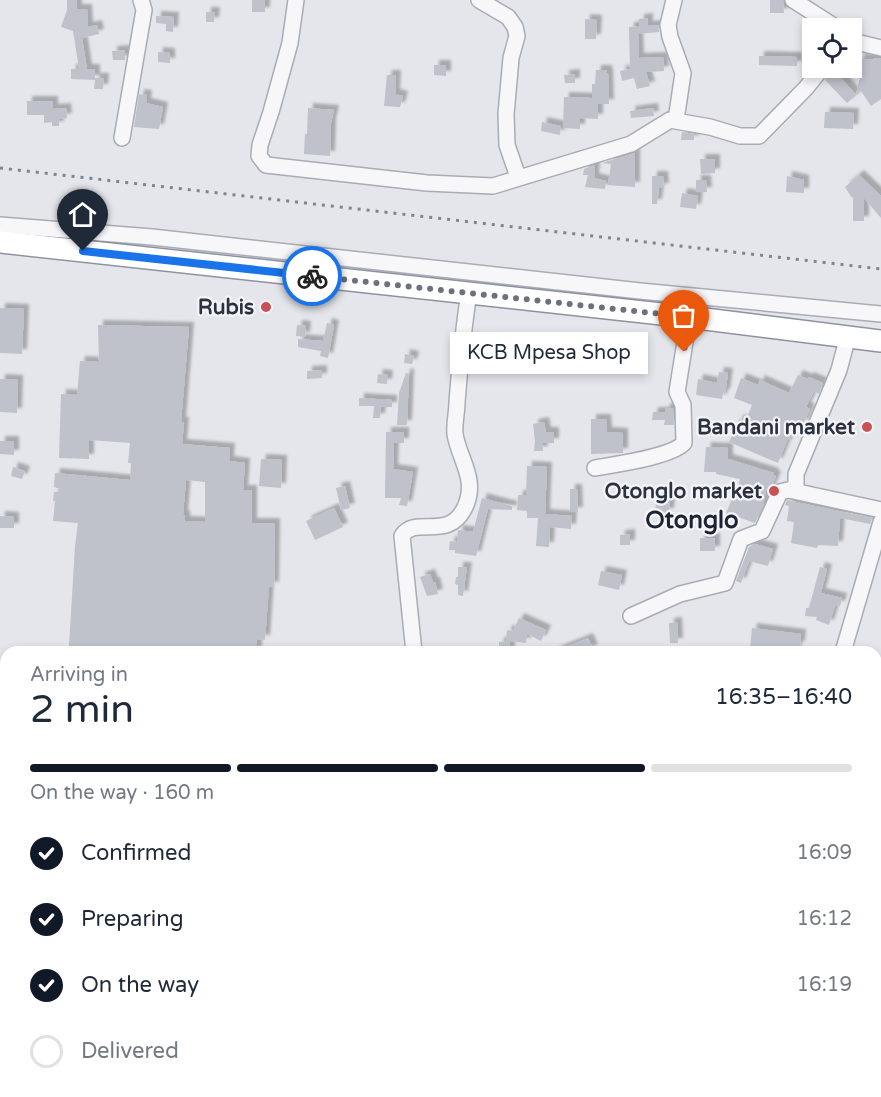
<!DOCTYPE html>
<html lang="en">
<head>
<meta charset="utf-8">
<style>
  :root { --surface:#fff; --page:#f2f2f3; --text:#1f2937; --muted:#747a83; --line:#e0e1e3; --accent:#111827 }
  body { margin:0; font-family:"Varela Round",sans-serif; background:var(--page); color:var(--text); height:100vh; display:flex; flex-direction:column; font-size:22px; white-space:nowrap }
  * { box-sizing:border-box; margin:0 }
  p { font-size:20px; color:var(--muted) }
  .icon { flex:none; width:33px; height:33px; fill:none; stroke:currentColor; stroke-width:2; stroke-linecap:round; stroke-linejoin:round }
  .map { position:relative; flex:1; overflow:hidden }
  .panel { position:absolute; left:0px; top:646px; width:882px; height:452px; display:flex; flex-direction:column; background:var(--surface); border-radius:18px 18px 0 0; box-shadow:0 3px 9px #0003 }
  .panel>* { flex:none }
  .controls { position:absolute; left:802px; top:18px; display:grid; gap:12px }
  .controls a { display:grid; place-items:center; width:60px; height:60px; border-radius:0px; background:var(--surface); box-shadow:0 3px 9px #0003; font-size:30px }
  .pin { position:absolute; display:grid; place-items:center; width:51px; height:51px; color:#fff; margin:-62px -26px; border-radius:50% 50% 50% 0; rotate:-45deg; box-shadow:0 0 6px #0007 }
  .pin .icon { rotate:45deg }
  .courier { position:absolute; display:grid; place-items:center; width:60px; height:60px; margin:-30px; border:4px solid #1a73e8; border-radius:50%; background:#fff; color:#222; box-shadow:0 2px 8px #0007 }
  .bubble { position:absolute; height:42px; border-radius:0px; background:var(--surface); box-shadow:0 3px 9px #0003; font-size:20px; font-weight:600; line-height:42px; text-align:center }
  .overview em { font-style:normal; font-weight:600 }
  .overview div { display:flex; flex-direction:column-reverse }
  .overview { display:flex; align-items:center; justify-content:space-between; height:102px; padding:0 30px }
  h1 { font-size:39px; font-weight:600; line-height:45px }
  .bar { display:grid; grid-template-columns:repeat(4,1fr); gap:9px 6px; align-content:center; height:72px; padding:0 30px }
  .bar i { height:8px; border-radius:4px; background:var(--line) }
  .bar .selected { background:var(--accent) }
  .bar p { grid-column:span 4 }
  ol { padding:0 30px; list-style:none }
  li { display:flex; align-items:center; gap:18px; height:66px }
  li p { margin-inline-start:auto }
  li .icon { padding:6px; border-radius:50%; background:var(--accent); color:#fff; stroke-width:4 }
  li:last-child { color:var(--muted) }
  li i { width:33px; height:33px; border:3px solid var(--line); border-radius:50% }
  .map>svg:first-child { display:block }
  .building { fill:#bfc1cb; fill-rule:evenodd; filter:url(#shadow) }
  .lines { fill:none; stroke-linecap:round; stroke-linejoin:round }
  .minor-casing { stroke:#a9acb5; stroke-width:18 }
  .highway-casing { stroke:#8c92a1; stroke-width:24 }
  .minor { stroke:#f7f7fa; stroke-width:15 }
  .highway { stroke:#fff; stroke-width:21 }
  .rail { stroke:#7e8494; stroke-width:3; stroke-dasharray:3 6; stroke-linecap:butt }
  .done { stroke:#6d717e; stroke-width:6; stroke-dasharray:0 10.8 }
  .route { stroke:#1a73e8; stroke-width:8 }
  .poi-dot { fill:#c85253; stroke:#f4f5f8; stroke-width:2 }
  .labels { text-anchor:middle; stroke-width:4.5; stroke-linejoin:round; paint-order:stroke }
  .poi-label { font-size:21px; font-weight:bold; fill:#2d3243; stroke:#f4f5f8; text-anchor:end }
  .quarter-label { font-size:24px; font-weight:bold; fill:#1e2334; stroke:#f4f5f8 }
</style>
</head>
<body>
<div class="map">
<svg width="881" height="1097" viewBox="0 0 881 1097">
  <defs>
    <filter id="shadow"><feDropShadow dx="5" dy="-5" stdDeviation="1.5" flood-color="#0004"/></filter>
  </defs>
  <rect width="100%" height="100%" fill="#e4e6eb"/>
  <path class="building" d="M67,0H77V9H87L88,27L97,25L99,34L82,38L87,69H95V78H104L103,89H94L95,80L71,79V69H79L73,31L61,27L67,10Z
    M252,0H265V12H252Z
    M770,0H783L784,13H770Z
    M206,12H215L214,22H206Z
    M156,16L174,17L173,32L166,31V24L156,23Z
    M648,18V26L658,25L659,32L638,34L639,58L663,57L664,71L646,72L650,86L637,89L634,78L622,81L620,71L630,69L629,27L639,26V19Z
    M585,19L597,20L596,39H585Z
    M125,50V60H113L112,51Z
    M158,52L170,53V63L158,62Z
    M759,56L797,57V66L759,65Z
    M873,58H881V99L871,106L861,91L847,103L825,80L832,68L856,95L861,72L858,71L859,59H873Z
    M434,65H446V76L434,75Z
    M596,70H607V74L608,73L609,104H598V119L580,118V129L563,128L564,97L592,98V84H595Z
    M575,74V83H565L564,75Z
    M387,75H396L395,94L403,96L400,107L384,106Z
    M139,94L147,95L146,103L163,107L159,129L134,127Z
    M27,101H53V109L66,108L67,118L59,119V126H52V122L44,123V115H27Z
    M308,108L334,110L331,123L330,156L304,154L305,134H307Z
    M653,108L654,116L631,118L630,111Z
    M825,112L854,113L853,129L824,128Z
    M542,122L561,126L560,135L541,131Z
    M682,132L694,134V140H681Z
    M635,153V187L608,185L611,164L602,163Z
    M700,159H715V173L701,174Z
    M595,165L594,178L606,181L605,189L585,187L588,175H583L584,169Z
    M859,175L881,196V218L864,198V221H853V197L852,198L845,187Z
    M652,176H663L664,188H659L657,204H652Z
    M787,176L804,180V193L786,192Z
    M696,180H706L707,192H696Z
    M682,193L698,196L696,209L680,207Z
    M0,308L24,309L22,354L0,353Z
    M327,323L334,325L328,358L320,356L321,351L298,347V339L323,341Z
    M98,325L189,327L181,422H184L182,444L230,448L229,461L245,463L243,490H252V523H275L274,587L269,586L265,640L257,639V652H150L120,650V652H74V647L69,646L75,546L78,523L53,521L55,501H53L54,492H59L60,489L54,487L55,473L130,480L131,463H128L130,443L89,440V459L59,458L61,394L77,395L80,361L99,362ZM186,480L205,482V522L185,521V515H183Z
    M297,325L306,326L305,337L296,336Z
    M405,354L414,356L412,364L404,363Z
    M322,370V378L307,379V371Z
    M719,372L728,373L725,394L723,393L722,399L696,395L698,379L717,383Z
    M406,373L409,374L407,425H397L399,393Z
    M378,374L388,375L387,384L377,383Z
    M798,375L808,379L809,377L823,383L819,394L814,391L806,407L810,409L803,425L798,422L792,440L788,438L778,463L729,442L739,419L745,422L752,405L734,398L741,378L758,385L760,380L789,393Z
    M0,379L18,380L17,413L0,412Z
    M359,398L392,400V407H381L380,418H373L374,406H359Z
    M665,408H673L674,425H664L665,420H652L653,412H665Z
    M591,419H606L607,432L623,433V453L591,454Z
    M544,422L546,432H554V443H542L543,451H534L535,441L533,424Z
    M386,432H404V443H394L393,469L413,472L407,506L399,505L401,498H385Z
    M0,441H14V455L0,454Z
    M706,447L728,448V459L774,473L773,475L776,476L770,491L766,490L763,506L755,523L726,513L733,497L735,498L740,479L716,474V472H704Z
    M261,459L282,460L281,488L259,486Z
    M527,466L547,467L545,514L572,516L571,529L550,527L549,547L536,546L538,518H527V511L517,510L518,495H526Z
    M13,467L25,471L22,479L11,476Z
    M345,486L350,508L341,510L336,488Z
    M570,489H577L578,512H570Z
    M482,498L512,506V510L488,509L476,556L455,553V550H449L450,541L457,542L458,530L473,532Z
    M787,500L796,502L872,518L870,524L840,518L838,546L818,545L817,548L791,543L794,522L787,521L789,506L785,505Z
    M656,501L670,502L669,513H655Z
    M334,508L343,527L315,540L306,521Z
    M0,516L14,517V528H0Z
    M630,534V545H620V535Z
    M700,538H715V551H700Z
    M755,544L773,549L768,566L749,561L741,583L736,581L749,547Z
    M458,567H467L463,596L458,595V585L455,584L456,577H458Z
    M820,567L827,569L821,593L842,598L840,606L835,605L829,625L816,620L817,617L805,616L806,608H809Z
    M601,571L622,575L619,590L598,585Z
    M430,574L433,582H435L438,594L427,596L420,577Z
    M519,618L546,630L541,641L527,634L526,643L510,641V652H499V642L509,641H506L507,630L513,631Z
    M677,622L678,643H670L669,623Z
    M752,628L801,634L800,646H797L796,652L750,649Z
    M588,638L593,649L584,652H553Z"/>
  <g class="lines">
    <g class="minor-casing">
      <path id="minor" d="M296,0L290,43L271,112L260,145L259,156L266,165L427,183L493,186L631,144L670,120L710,127L740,136H759L806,88L822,68
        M479,0L508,17L515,27L517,36L511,58L506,114L507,145L518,177
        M674,0L668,25L670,37L683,73L676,120
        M793,0L837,28
        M852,41L881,48
        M122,138L144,10L141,0
        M0,225L152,237L640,291L881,314
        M848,336L839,370L796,474V486L798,492L881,510
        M595,468C616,464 671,457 684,443L683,405L677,392L689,317
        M631,616L680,594L725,583L741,539L762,531L780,492L788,490L798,492
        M414,652L402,536C415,515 448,541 464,509C479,480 459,460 455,434C454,424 457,412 457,402C460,364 463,330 469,293
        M843,652L881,522
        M0,925L6,926
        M876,1045L881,1048
        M667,1092L682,1097
        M55,1097L58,1092
        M584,1097L589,1092
        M710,1097L712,1092"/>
    </g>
    <g class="highway-casing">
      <path id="highway" d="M0,242L689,317L881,341"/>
    </g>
    <use href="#minor" class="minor"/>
    <use href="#highway" class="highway"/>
    <path class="rail" d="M0,168L881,269"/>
  </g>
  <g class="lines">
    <path class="done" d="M312,276L689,317L684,352"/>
    <path class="route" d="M83,251L312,276"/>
  </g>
  <g class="poi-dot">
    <circle cx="266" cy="307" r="6"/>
    <circle cx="867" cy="427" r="6"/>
    <circle cx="774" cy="491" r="6"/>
  </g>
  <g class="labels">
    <g class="poi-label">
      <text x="254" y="314">Rubis</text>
      <text x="855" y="434">Bandani market</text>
      <text x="762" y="498">Otonglo market</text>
    </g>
    <g class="quarter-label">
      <text x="692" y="528">Otonglo</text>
    </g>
  </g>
</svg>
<div class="controls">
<a><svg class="icon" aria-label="locate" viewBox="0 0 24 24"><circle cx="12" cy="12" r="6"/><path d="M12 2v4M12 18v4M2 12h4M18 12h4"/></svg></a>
</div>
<div class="pin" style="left:684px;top:352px;background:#ea580c"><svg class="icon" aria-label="bag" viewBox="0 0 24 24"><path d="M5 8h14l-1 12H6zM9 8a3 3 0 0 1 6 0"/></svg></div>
<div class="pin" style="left:83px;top:251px;background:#1f2937"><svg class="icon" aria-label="home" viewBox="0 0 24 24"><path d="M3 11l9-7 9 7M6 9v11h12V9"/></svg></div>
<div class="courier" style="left:312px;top:276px"><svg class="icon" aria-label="bike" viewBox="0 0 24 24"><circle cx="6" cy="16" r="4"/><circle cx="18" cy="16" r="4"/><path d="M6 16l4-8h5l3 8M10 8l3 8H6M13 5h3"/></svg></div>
<div class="bubble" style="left:450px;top:332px;width:198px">KCB Mpesa Shop</div>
<section class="panel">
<div class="overview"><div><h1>2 min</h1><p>Arriving in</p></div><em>16:35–16:40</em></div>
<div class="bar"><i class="selected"></i><i class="selected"></i><i class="selected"></i><i></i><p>On the way · 160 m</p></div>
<ol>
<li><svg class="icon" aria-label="check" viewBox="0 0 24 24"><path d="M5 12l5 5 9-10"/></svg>Confirmed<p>16:09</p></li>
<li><svg class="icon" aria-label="check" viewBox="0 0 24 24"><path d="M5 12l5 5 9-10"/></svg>Preparing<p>16:12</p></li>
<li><svg class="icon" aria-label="check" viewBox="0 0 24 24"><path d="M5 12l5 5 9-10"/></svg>On the way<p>16:19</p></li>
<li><i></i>Delivered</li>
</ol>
</section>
</div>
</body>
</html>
